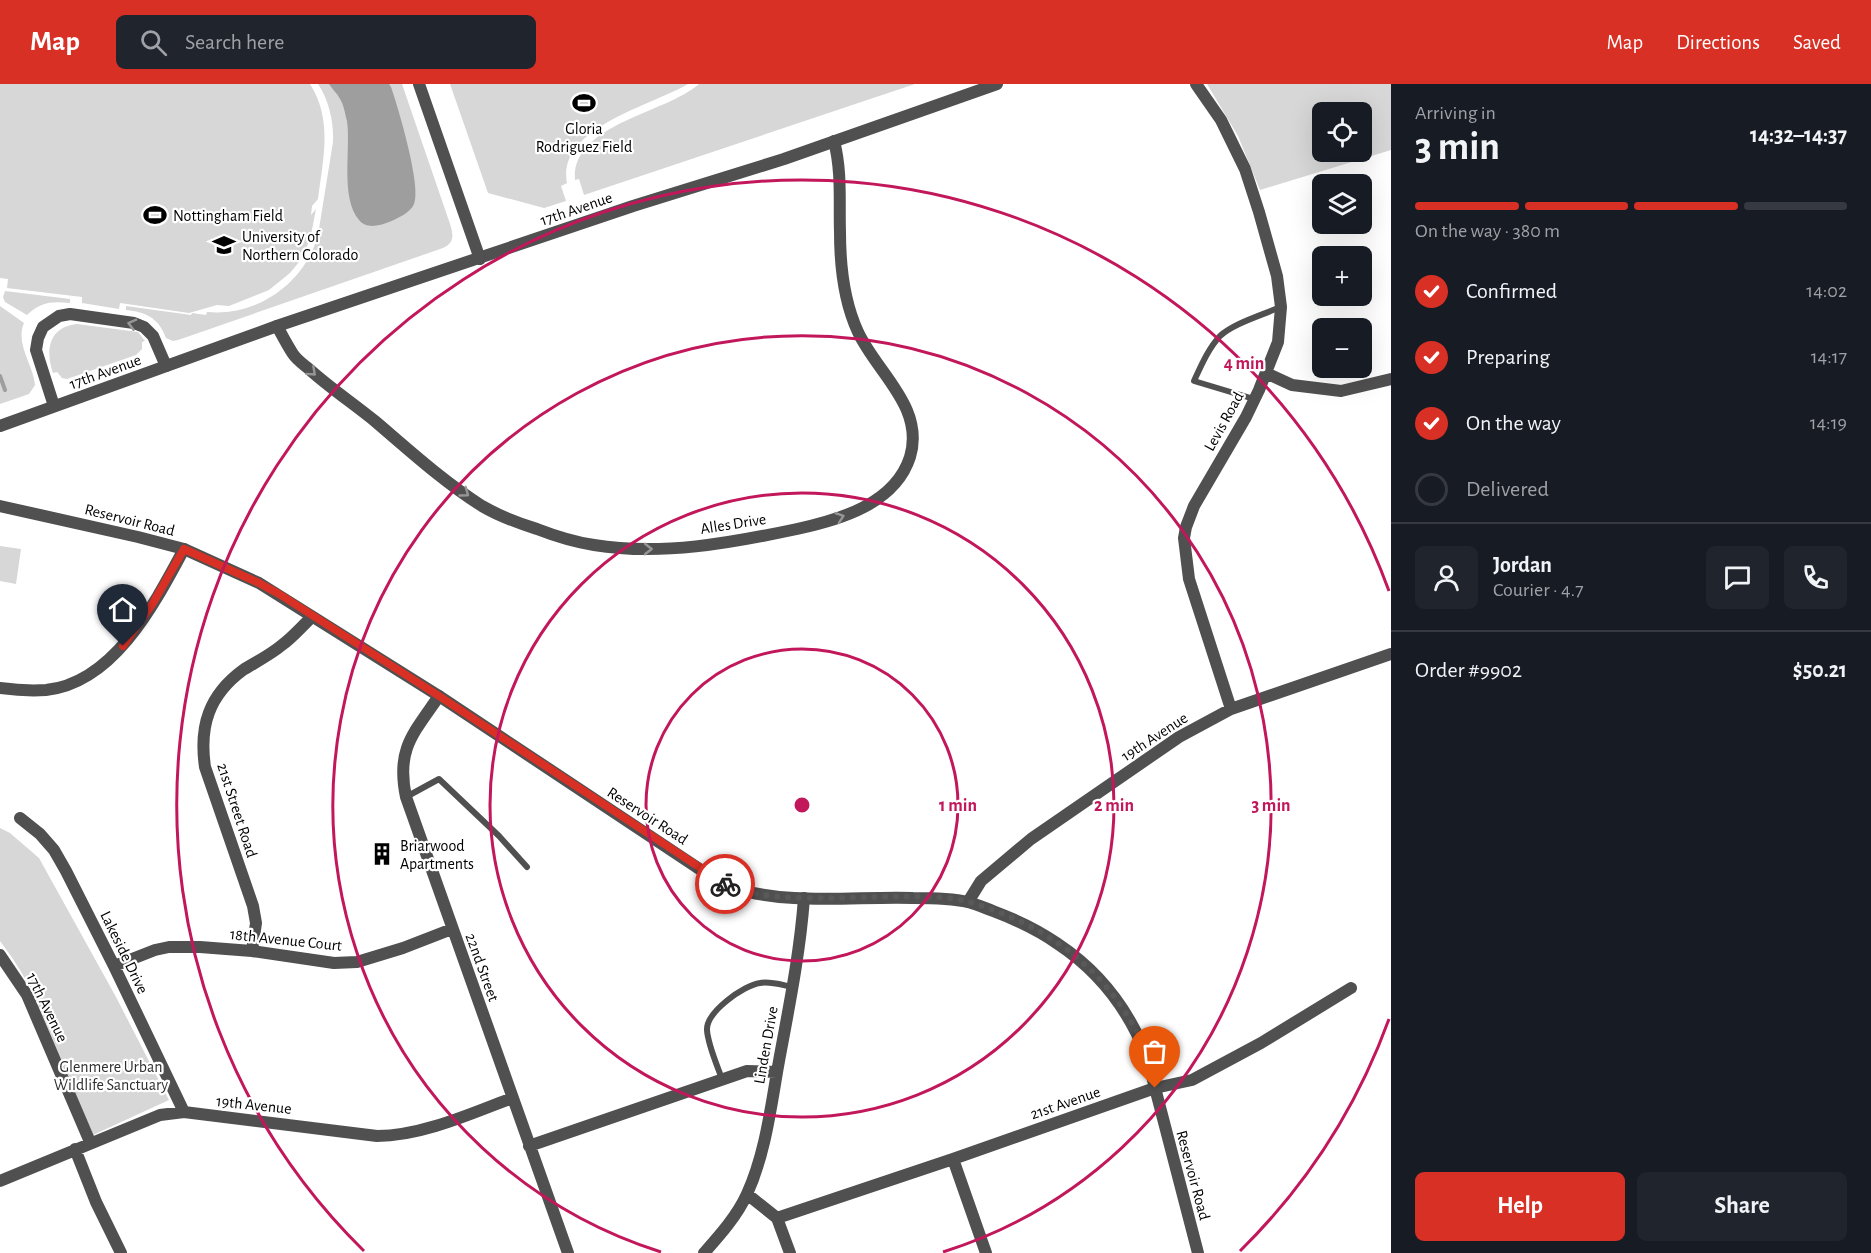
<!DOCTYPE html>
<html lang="en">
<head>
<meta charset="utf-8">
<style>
  :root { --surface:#171b24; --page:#20242c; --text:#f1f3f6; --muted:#9ea1a6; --line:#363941; --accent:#d93025 }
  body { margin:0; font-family:"Alegreya Sans",sans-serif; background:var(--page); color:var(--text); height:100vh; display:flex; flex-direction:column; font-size:22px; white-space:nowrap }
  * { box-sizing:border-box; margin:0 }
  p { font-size:20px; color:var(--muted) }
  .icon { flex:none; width:33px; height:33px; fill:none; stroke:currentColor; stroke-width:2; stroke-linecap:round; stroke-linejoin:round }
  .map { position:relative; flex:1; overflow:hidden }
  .panel { display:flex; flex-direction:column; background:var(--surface); width:480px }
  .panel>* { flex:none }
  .fabs { position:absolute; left:1312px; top:18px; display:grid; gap:12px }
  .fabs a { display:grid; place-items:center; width:60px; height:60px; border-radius:9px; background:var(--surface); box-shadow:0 6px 24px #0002; font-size:30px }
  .pin { position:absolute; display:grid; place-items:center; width:51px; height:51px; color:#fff; margin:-62px -26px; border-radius:50% 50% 50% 0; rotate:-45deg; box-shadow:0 0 6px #0007 }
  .pin .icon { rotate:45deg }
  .courier { position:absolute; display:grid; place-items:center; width:60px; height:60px; margin:-30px; border:4px solid #d93025; border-radius:50%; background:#fff; color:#222; box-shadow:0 2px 8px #0007 }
  .overview em { font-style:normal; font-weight:600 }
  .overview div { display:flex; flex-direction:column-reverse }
  .overview { display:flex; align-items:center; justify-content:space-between; height:102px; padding:0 24px }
  h1 { font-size:39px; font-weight:600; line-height:45px }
  .bar { display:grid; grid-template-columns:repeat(4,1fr); gap:9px 6px; align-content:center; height:72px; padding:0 24px }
  .bar i { height:8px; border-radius:4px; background:var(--line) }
  .bar .selected { background:var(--accent) }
  .bar p { grid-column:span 4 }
  .line { display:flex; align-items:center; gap:15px; padding:0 24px; border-top:2px solid var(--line) }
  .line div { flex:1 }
  .round { display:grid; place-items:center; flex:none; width:63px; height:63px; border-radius:9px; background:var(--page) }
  ol { padding:0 24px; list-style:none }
  li { display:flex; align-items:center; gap:18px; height:66px }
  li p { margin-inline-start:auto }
  li .icon { padding:6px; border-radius:50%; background:var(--accent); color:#fff; stroke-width:4 }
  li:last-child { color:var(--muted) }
  li i { width:33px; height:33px; border:3px solid var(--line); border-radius:50% }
  .button { display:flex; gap:12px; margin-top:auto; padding:12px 24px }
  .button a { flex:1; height:69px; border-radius:9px; background:var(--accent); color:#fff; font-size:24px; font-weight:600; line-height:69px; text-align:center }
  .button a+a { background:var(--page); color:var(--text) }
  header { display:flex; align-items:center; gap:36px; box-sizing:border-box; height:84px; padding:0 30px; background:var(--accent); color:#fff }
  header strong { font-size:28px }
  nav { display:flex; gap:33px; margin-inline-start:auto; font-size:21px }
  .search { width:420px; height:54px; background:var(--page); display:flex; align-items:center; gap:15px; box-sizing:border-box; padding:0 21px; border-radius:9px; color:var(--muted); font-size:22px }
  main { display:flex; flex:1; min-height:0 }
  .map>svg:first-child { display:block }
  .green { fill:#d7d7d7; fill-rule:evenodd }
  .water { fill:#9e9e9e }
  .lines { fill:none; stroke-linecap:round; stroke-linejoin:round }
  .stream { stroke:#9e9e9e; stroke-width:4 }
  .service { stroke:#505050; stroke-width:6 }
  .minor { stroke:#505050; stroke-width:12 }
  .tertiary { stroke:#505050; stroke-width:12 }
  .oneway { stroke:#969696 }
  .done { stroke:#595959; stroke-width:6; stroke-dasharray:0 10.8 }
  .route { stroke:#d93025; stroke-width:8 }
  .ring { fill:none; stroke:#c2185b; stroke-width:3 }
  .labels { text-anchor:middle; stroke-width:4.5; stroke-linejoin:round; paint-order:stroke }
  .poi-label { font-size:16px; fill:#000; stroke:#fff; text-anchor:start }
  .street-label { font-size:16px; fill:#000; stroke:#fff }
  .park-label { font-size:16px; fill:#2e2e2e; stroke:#fff }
  .centre { fill:#c2185b; stroke:#fff; stroke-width:3 }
  .ring-label { font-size:18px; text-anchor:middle; font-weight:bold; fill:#c2185b; stroke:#fff; stroke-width:4.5; stroke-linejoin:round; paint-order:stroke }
</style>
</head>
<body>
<header>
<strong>Map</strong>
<div class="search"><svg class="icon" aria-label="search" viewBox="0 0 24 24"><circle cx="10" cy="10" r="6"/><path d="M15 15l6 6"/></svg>Search here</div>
<nav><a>Map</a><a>Directions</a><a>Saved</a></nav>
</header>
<main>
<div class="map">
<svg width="1391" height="1169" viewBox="0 0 1391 1169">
  <rect width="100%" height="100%" fill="#fff"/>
  <path class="green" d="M0,0H310C333,36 323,75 318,115L312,122L311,131L316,125L310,156L299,178L290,189L269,206L229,222L217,221L189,229L120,219L119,225L82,219V213L7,204L8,195L0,194Z
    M318,0H402L449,137C453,149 456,158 443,164L178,256L173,257L166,254C159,234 146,228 126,226V222L191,231L192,229L206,231L207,228C257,233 305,199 318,151L333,58C334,39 329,16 318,0Z
    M450,0H688C653,21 556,44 567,99L561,102L566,117L544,124L488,109Z
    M699,0H915L584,111L579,95L575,96C571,40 665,30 699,0Z
    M1207,0H1391V66L1260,106L1238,52ZM1323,28H1362V68H1323Z
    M5,207L70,215V219C52,217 40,218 27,231L5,218L3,213Z
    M0,222L24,239C15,260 33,280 35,301L29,310L0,320Z
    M77,240L138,248L145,257L142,258V265L136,271L67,295L62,294L57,288L53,289C45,266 49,243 77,240Z
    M0,462L21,465L16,500L0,497Z
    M0,744L10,749L39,774L116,913L169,1016L93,1051L31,904L13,875L0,857Z"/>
  <path class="water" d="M329,0H389L391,3C398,23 422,103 414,120C411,128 397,135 389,138C379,142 366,145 359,136C340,114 351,64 347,37C345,30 344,21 340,15C337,9 332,5 329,0Z"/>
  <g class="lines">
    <path class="stream" d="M0,292L5,306"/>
    <path class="service" d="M1254,315L1194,297C1201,282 1208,265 1220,252C1234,239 1263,231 1280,223
      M406,713L439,695L499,752L527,783
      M722,995C717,981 708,961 707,946C706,928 744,901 760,899C770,897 782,901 793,903"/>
    <path class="minor" d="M419,0L480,175
      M1196,0L1221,36L1245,85L1259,128L1277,192L1281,223L1278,258L1259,306L1246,333L1194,422L1186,443L1184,454L1189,495L1231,625
      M277,242C282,251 287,261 293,270C297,276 303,280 309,285C330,304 354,320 376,338C410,367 444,398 482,422C499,432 518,439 537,445C555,452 574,458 594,461C661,472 731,459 797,445C839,436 895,420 910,373C925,323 877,289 858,248C844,218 840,181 840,148C839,117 842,88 834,57
      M1266,289L1292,301L1341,307L1391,295
      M54,322L36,266L38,254L43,243L59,232L70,230L134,239L144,243L153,252L166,282
      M0,604C15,606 31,607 46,606C114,599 155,519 184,465
      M439,612C413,650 396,665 406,713L568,1169
      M20,734L40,750L54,766L66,787L114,882L184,1028
      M968,818L981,797L1031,755L1179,653L1231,625L1391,570
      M252,867L256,839L253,822L205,683C199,642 209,611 243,586C256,578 270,571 282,561C293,553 302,542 312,533
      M0,871L27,911L90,1058
      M114,882L155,866L169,863H200L252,867L334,879L357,878L403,864L452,845
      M529,1062L747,987L777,988
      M75,1065L96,1118L121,1169
      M953,1075L986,1169
      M0,1097L160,1031L184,1028L377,1052C421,1052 470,1030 512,1014
      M747,1110L777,1134L790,1169
      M777,1134L953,1075L1155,1004L1192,996L1261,959L1351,904
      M704,1169C720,1151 737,1132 747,1110C766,1068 771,1021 779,977C789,923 800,869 804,814"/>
    <path class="tertiary" d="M0,342L277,242L633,122L784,75L997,0
      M0,422L138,453L184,465L259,499L439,612L707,790C715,794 722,800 731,803C787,822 855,812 913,814C931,814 950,814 968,818C976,820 985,824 993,827C1017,836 1038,846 1058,860C1100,888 1129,926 1147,973L1198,1169"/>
  </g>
  <defs><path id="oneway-chevron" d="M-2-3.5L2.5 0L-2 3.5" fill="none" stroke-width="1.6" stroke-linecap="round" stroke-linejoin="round" transform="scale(1.5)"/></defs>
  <g class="oneway">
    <use href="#oneway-chevron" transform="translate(132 240) rotate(-165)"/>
    <use href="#oneway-chevron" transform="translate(312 288) rotate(42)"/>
    <use href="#oneway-chevron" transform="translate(465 409) rotate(36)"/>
    <use href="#oneway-chevron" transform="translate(840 433) rotate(-19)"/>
    <use href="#oneway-chevron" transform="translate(648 465)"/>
  </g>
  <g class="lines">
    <path class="done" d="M725,800C761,818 829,814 869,813C899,813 941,810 969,818C1043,839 1104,883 1139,952C1147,968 1150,987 1155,1004"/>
    <path class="route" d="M123,562L153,519L184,465L259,499L279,510L439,612L725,800"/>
  </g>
  <g class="ring">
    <circle cx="802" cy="721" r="156"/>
    <circle cx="802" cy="721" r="312"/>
    <path d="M661 1168A469 469 0 1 1 943 1168"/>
    <path d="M1389 935A625 625 0 0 1 1240 1167M364 1167A625 625 0 1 1 1389 507"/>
  </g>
  <defs>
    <g id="stadium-bare" transform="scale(1.8)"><path d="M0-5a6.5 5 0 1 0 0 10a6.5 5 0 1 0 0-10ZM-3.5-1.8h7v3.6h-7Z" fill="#000" stroke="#fff" stroke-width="2.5" paint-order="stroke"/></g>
    <g id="university-bare" transform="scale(1.8)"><path d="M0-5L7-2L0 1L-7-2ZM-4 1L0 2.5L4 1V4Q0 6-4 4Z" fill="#000" stroke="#fff" stroke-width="2.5" paint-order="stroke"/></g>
    <g id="building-bare" transform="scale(1.8)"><path d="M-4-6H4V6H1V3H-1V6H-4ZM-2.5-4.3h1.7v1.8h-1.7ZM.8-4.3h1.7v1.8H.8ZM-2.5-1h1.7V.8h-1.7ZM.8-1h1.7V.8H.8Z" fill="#000" stroke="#fff" stroke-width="2.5" paint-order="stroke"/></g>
  </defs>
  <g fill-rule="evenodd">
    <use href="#stadium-bare" x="584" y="19"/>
    <use href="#stadium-bare" x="155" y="131"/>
    <use href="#university-bare" x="224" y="161"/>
    <use href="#building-bare" x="382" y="770"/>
  </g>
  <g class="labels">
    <g class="poi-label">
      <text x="584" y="50" text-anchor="middle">Gloria<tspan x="584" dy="18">Rodriguez Field</tspan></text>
      <text x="173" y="137">Nottingham Field</text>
      <text x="242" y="158">University of<tspan x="242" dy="18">Northern Colorado</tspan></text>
      <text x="400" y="767">Briarwood<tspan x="400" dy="18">Apartments</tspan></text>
    </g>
    <g class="street-label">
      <text transform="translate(576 124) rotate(-19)" y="6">17th Avenue</text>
      <text transform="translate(105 287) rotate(-20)" y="6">17th Avenue</text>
      <text transform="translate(1223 337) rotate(-61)" y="6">Levis Road</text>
      <text transform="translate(130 435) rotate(14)" y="6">Reservoir Road</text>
      <text transform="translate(733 439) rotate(-9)" y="6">Alles Drive</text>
      <text transform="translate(1154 652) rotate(-33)" y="6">19th Avenue</text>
      <text transform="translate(238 726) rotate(72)" y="6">21st Street Road</text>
      <text transform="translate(648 731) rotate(33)" y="6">Reservoir Road</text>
      <text transform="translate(286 855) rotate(6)" y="6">18th Avenue Court</text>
      <text transform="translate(125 868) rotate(64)" y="6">Lakeside Drive</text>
      <text transform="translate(483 883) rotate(70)" y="6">22nd Street</text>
      <text transform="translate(48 923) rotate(64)" y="6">17th Avenue</text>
      <text transform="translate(765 961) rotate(-80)" y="6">Linden Drive</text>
      <text transform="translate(1065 1018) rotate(-19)" y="6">21st Avenue</text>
      <text transform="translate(254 1020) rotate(6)" y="6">19th Avenue</text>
      <text transform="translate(1194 1091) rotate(75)" y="6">Reservoir Road</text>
    </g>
    <g class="park-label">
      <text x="111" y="988">Glenmere Urban<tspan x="111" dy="18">Wildlife Sanctuary</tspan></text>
    </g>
  </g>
  <circle cx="802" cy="721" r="9" class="centre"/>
  <g class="ring-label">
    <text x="1244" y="285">4 min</text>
    <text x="958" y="727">1 min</text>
    <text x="1114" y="727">2 min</text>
    <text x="1271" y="727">3 min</text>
  </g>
</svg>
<div class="fabs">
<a><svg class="icon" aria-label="locate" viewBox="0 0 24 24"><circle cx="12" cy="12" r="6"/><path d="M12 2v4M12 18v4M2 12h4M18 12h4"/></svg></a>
<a><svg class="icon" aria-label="layers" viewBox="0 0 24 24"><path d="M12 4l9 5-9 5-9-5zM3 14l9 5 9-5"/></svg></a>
<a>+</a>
<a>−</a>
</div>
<div class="pin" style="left:1155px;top:1004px;background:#ea580c"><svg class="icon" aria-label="bag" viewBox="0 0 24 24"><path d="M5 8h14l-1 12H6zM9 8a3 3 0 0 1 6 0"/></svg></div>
<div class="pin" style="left:123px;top:562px;background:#1f2937"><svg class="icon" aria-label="home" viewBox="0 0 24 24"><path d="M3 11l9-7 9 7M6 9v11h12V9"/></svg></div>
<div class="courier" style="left:725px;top:800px"><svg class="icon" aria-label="bike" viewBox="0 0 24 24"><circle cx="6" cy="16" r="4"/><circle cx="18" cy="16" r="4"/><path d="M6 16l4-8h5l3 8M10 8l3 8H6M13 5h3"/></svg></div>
</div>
<section class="panel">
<div class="overview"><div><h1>3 min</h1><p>Arriving in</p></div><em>14:32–14:37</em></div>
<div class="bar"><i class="selected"></i><i class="selected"></i><i class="selected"></i><i></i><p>On the way · 380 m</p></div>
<ol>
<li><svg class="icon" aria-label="check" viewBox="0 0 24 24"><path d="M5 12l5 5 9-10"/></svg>Confirmed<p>14:02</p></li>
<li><svg class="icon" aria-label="check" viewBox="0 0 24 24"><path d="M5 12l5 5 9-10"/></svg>Preparing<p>14:17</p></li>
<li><svg class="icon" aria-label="check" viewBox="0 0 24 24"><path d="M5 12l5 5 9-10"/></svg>On the way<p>14:19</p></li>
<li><i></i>Delivered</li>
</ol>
<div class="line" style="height:108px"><a class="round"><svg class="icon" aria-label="person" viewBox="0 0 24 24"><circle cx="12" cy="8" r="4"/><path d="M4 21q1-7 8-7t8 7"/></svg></a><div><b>Jordan</b><p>Courier · 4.7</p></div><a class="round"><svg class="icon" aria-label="chat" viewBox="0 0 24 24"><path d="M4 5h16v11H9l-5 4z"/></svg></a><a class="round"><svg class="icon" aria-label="phone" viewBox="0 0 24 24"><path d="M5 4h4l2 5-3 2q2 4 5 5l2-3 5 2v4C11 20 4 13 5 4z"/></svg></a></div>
<div class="line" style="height:78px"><div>Order #9902</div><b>$50.21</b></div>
<div class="button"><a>Help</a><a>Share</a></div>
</section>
</main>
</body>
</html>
